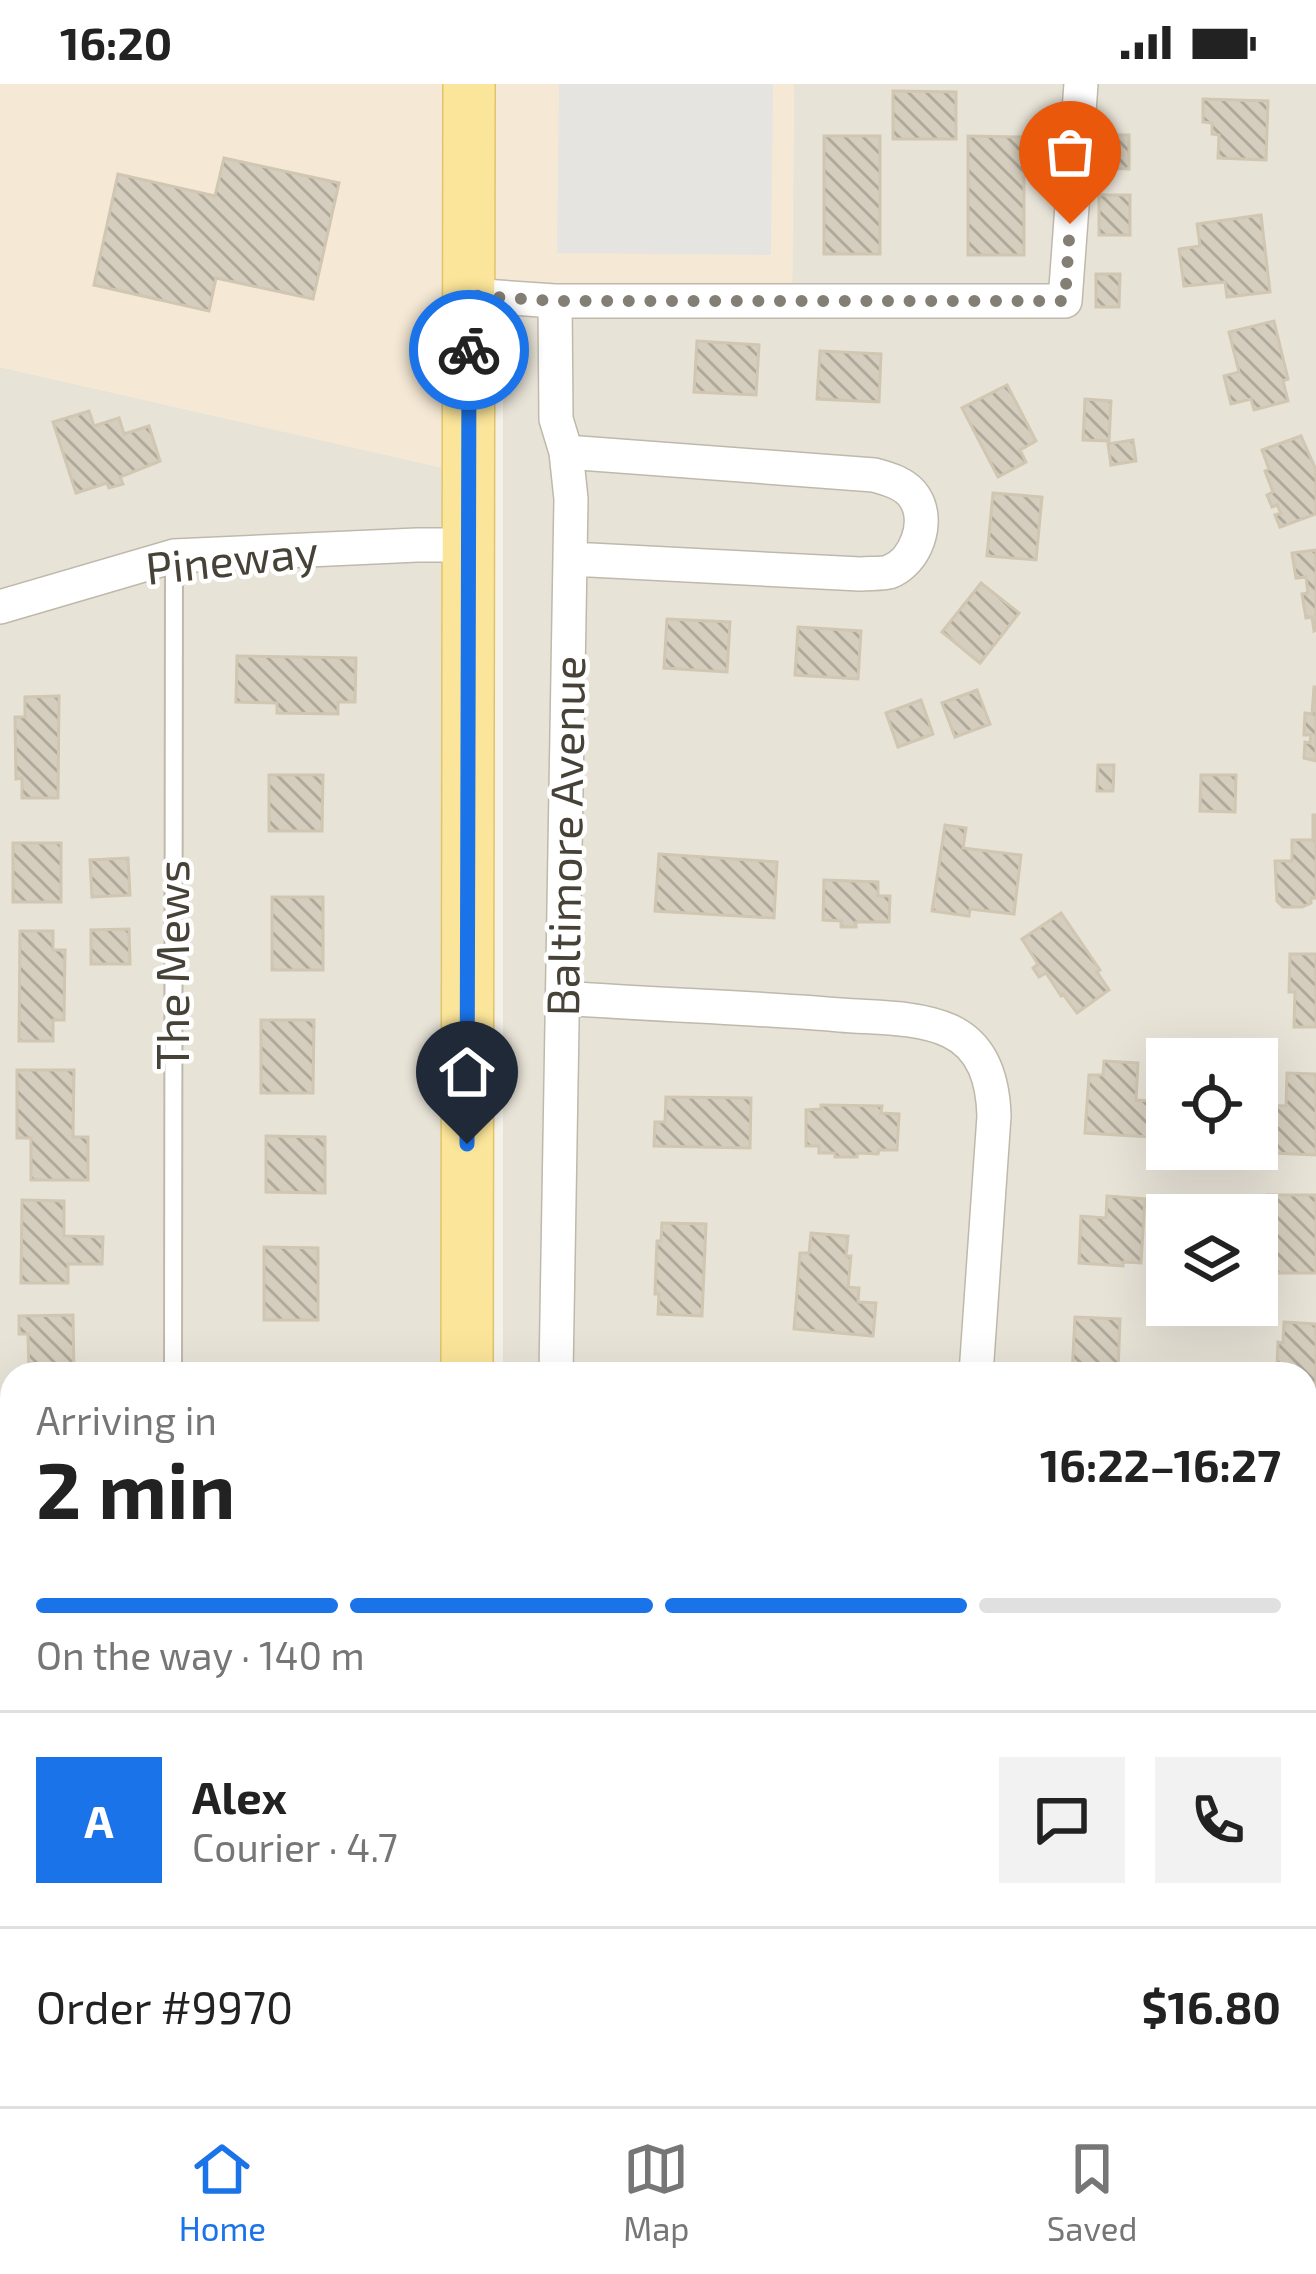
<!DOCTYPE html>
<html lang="en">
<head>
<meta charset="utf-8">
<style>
  :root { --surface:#fff; --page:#f2f2f2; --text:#222; --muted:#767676; --line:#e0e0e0; --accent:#1a73e8 }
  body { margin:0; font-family:"Exo 2",sans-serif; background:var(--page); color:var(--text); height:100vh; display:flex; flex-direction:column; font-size:45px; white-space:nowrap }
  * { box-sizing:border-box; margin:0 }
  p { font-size:39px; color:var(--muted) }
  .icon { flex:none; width:66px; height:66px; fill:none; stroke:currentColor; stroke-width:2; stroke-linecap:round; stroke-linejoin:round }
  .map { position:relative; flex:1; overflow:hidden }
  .sheet { position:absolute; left:0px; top:1278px; width:1317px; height:744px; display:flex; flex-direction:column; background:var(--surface); border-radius:36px 36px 0 0; box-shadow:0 12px 48px #0002 }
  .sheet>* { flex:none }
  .buttons { position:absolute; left:1146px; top:954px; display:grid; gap:24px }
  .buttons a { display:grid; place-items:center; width:132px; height:132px; border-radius:0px; background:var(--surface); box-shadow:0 12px 48px #0002; font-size:60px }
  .pin { position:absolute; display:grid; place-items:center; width:102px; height:102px; color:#fff; margin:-123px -51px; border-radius:50% 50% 50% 0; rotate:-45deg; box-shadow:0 0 12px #0007 }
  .pin .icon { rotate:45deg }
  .courier { position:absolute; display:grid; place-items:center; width:120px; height:120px; margin:-60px; border:9px solid #1a73e8; border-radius:50%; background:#fff; color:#222; box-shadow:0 3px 15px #0007 }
  .overview em { font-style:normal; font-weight:700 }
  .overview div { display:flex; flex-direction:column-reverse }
  .overview { display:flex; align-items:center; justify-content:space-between; height:204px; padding:0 36px }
  h1 { font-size:78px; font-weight:700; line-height:90px }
  .bar { display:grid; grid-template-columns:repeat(4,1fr); gap:18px 12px; align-content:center; height:144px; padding:0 36px }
  .bar i { height:15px; border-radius:9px; background:var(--line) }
  .bar .selected { background:var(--accent) }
  .bar p { grid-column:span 4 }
  .line { display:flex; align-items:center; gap:30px; padding:0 36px; border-top:3px solid var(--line) }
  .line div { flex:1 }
  .round { display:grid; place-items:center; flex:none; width:126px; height:126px; border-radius:0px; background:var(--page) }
  .status { display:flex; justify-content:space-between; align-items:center; height:84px; padding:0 60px; background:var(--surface); direction:ltr }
  .status svg { height:33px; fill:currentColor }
  .tab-bar { display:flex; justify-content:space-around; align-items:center; height:168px; border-top:3px solid var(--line); background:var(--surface); font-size:33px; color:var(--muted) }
  .tab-bar a { display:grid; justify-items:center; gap:6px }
  .tab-bar .selected { color:var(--accent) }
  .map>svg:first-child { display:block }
  .residential { fill:#e8e3d7; fill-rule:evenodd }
  .commercial { fill:#f5e9d5 }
  .parking { fill:#e5e4e0 }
  .building { fill:url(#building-back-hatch); stroke:#d0c6b2; stroke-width:3 }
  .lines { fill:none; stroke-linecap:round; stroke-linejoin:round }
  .service-casing { stroke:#bfb9ab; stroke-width:20 }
  .minor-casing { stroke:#bfb9ab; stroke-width:36 }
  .primary-casing { stroke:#e1c46a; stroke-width:54 }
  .service { stroke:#fff; stroke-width:16 }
  .minor { stroke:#fff; stroke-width:33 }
  .primary { stroke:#fbe59a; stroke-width:51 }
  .done { stroke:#847f75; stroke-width:12; stroke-dasharray:0 21.6 }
  .route { stroke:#1a73e8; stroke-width:15 }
  .labels { text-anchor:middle; stroke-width:9; stroke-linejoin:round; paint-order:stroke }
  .street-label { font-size:45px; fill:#474237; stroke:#fff }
</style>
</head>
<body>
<div class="status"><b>16:20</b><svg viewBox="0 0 49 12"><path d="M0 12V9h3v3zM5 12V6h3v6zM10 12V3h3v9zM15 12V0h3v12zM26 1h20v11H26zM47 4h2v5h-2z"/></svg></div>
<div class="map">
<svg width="1316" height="2022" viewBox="0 0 1316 2022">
  <defs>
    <pattern id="building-back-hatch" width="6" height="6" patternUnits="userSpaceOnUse" patternTransform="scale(3)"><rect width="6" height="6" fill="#d5cebe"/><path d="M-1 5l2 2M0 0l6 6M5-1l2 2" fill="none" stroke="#afa99b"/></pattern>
  </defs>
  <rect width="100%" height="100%" fill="#f4f1e9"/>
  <path class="residential" d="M794,0H1316V2022H502V2010H1305V1290H503V216H792ZM1167,975H1257V1065H1167ZM1167,1131H1257V1221H1167Z
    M0,283L453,386L447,1290H12V2010H442V2022H0Z"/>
  <path class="commercial" d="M0,0H794L792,217L469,211L452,386L0,283Z"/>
  <path class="parking" d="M559,0H773L771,171L557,169Z"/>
  <path class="building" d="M893,7L956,8V55H893Z
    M1203,15L1268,17L1266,76L1218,74L1219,51L1212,50V39L1203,38Z
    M1101,51H1129V85L1101,84Z
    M824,52H880V170H824Z
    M968,52L1024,53V171H968Z
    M224,74L339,99L313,215L216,194L209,227L94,201L118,90L215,112Z
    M1099,111H1130V151H1099Z
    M1261,131L1270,208L1227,213L1225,198L1184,202L1179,165L1200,162L1197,140Z
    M1096,190H1120L1119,223H1096Z
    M1274,237L1288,295L1283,297L1288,317L1254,326L1251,315L1231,320L1224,292L1239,288L1229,248Z
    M697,257L759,261L756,311L694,308Z
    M820,267L881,270L879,318L817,315Z
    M1007,301L1036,357L1020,366L1026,378L998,393L962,324Z
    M1085,315L1111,317L1109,357L1083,356Z
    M89,327L94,342L119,334L124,350L149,342L160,377L120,393L123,400L109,404L107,399L76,409L53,338Z
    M1301,352L1316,386V430L1280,443L1275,431L1281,429L1277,421L1272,423L1267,411L1273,408L1265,387L1269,385L1262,366Z
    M1133,356L1136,377L1111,381L1108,360Z
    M993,409L1042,413L1036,476L987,472Z
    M1316,466V546L1314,547L1312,533L1306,534L1302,510L1308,509L1306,493L1296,494L1292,469Z
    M981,499L1019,529L980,579L942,548Z
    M667,535L730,538L727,588L664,584Z
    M798,543L861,547L858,595L795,591Z
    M237,572L356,574L355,618H338V630L277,629V619L236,618Z
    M1314,603H1316V677L1304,674L1305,658L1310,659L1311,651H1304L1305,629L1312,630Z
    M977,606L990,640L955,653L942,619Z
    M59,612L58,714H22V694L16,695L15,633H25V613Z
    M921,616L933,650L898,663L886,629Z
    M1098,681H1114L1113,707H1097Z
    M269,691H323L322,747H269Z
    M1201,691H1236L1235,728L1200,727Z
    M1313,731H1316V814H1311V819L1302,823H1283L1277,817L1275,777H1292V756H1313Z
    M945,741L966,744L963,764L1021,771L1014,830L970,825L969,832L932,827Z
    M13,759H61V818H13Z
    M659,770L777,778L774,834L655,827Z
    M128,774L130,811L92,813L90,776Z
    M824,796L878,798V812H890L889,838H856V843H841V837L823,836Z
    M272,813H323V886H272Z
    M1061,829L1100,886L1097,888L1109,906L1077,929L1063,910L1061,912L1046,889L1039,893L1033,884L1038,880L1022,855Z
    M129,845L130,880H91V846Z
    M20,847H53V866H65L64,936H53V957H19Z
    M1290,870H1316V943H1294L1295,908H1289Z
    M261,936H314L313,1009H261Z
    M1104,977L1138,979L1136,1016L1151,1017L1149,1053L1085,1049L1089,991H1103Z
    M17,986H74L73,1053H88V1096H31V1054H17Z
    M1287,989L1316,990V1071L1273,1069V1053H1257V1021L1286,1022Z
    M666,1013L751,1014L750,1064L654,1062L655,1038H665Z
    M821,1021L882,1022L881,1029L899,1030L897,1066H879L878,1070L857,1069V1073H835V1069H819V1062H806V1026L821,1025Z
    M266,1052L325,1053V1109L266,1108Z
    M1267,1111H1316V1189H1274V1165H1267Z
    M1107,1112L1145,1115L1141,1179L1123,1178V1182L1079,1179L1081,1132L1106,1134Z
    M22,1116L64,1117V1152L103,1153L102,1180H68V1199H21Z
    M662,1139L706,1140L702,1232L658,1230L659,1210H655L657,1157H661Z
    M811,1149L848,1152L846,1172H851L848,1203L859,1204L858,1218L876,1219L873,1252L794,1245L800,1169H809Z
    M264,1163L318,1164V1236H264Z
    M73,1231L74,1290H29L28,1250H19V1232Z
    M1075,1233L1120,1235L1118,1290H1072Z
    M1284,1238L1316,1240V1324H1305V1290H1269L1270,1280H1277L1278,1258L1283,1259Z
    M264,1284H319V1290H264Z
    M1305,1356L1311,1357L1310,1378H1315L1312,1434H1305Z
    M5,1783H12V1831H5Z
    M0,2003L12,2007V2010H25L49,2017L48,2022H0Z"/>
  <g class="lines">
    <g class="service-casing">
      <path id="service" d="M173,1290L174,472
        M0,1448H12
        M182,2022V2010"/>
    </g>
    <g class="minor-casing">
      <path id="minor" d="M468,211L555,217H1065L1081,0
        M555,217L556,335L566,368L571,415L556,1290
        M566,368L874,391C889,395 907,400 915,414C930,438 916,478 889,488C882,490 869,489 860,490L571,475
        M0,523L174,472L417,461H468
        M563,914C655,921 748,923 840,931C875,934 917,932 950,947C984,963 993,997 994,1032L976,1290
        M1305,1806L1316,1789
        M0,1922L12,1926
        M1305,1964L1316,1966"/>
    </g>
    <g class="primary-casing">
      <path id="primary" d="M467,1290L469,0
        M466,2022V2010"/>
    </g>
    <use href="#service" class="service"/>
    <use href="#minor" class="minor"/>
    <use href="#primary" class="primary"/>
  </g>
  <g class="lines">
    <path class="done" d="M469,266L468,211L555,217H1065L1070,140"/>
    <path class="route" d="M467,1060L469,266"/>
  </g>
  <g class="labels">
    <g class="street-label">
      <text transform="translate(232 476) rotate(-6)" y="16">Pineway</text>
      <text transform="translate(566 752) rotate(-89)" y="16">Baltimore Avenue</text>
      <text transform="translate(173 881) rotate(-90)" y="16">The Mews</text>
    </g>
  </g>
</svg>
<div class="buttons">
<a><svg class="icon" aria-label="locate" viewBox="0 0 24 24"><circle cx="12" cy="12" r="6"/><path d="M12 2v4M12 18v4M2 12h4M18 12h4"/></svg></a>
<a><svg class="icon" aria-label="layers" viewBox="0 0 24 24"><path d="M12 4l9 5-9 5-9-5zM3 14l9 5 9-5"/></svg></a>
</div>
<div class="pin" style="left:1070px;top:140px;background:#ea580c"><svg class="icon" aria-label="bag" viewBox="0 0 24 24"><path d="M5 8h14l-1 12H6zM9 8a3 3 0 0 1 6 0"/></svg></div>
<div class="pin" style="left:467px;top:1060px;background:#1f2937"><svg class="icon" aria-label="home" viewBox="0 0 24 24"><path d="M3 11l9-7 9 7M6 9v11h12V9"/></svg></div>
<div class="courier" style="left:469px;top:266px"><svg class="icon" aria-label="bike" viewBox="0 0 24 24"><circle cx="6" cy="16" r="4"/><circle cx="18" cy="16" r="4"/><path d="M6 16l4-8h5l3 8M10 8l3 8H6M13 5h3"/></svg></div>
<section class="sheet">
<div class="overview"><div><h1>2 min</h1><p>Arriving in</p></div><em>16:22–16:27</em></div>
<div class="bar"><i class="selected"></i><i class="selected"></i><i class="selected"></i><i></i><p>On the way · 140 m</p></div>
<div class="line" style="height:216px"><b class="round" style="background:var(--accent);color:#fff">A</b><div><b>Alex</b><p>Courier · 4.7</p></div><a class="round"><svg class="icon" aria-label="chat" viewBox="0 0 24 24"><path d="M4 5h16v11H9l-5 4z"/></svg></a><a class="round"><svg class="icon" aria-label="phone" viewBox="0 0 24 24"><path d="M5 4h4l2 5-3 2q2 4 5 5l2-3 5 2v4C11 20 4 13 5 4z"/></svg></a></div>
<div class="line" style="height:156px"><div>Order #9970</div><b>$16.80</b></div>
</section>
</div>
<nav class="tab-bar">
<a class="selected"><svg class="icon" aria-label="home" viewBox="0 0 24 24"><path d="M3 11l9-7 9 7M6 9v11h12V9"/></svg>Home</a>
<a><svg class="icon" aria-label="map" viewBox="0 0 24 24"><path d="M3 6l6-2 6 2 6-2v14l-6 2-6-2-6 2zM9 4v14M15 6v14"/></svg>Map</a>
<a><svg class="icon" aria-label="saved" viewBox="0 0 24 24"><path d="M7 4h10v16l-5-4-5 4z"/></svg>Saved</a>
</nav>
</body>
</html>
